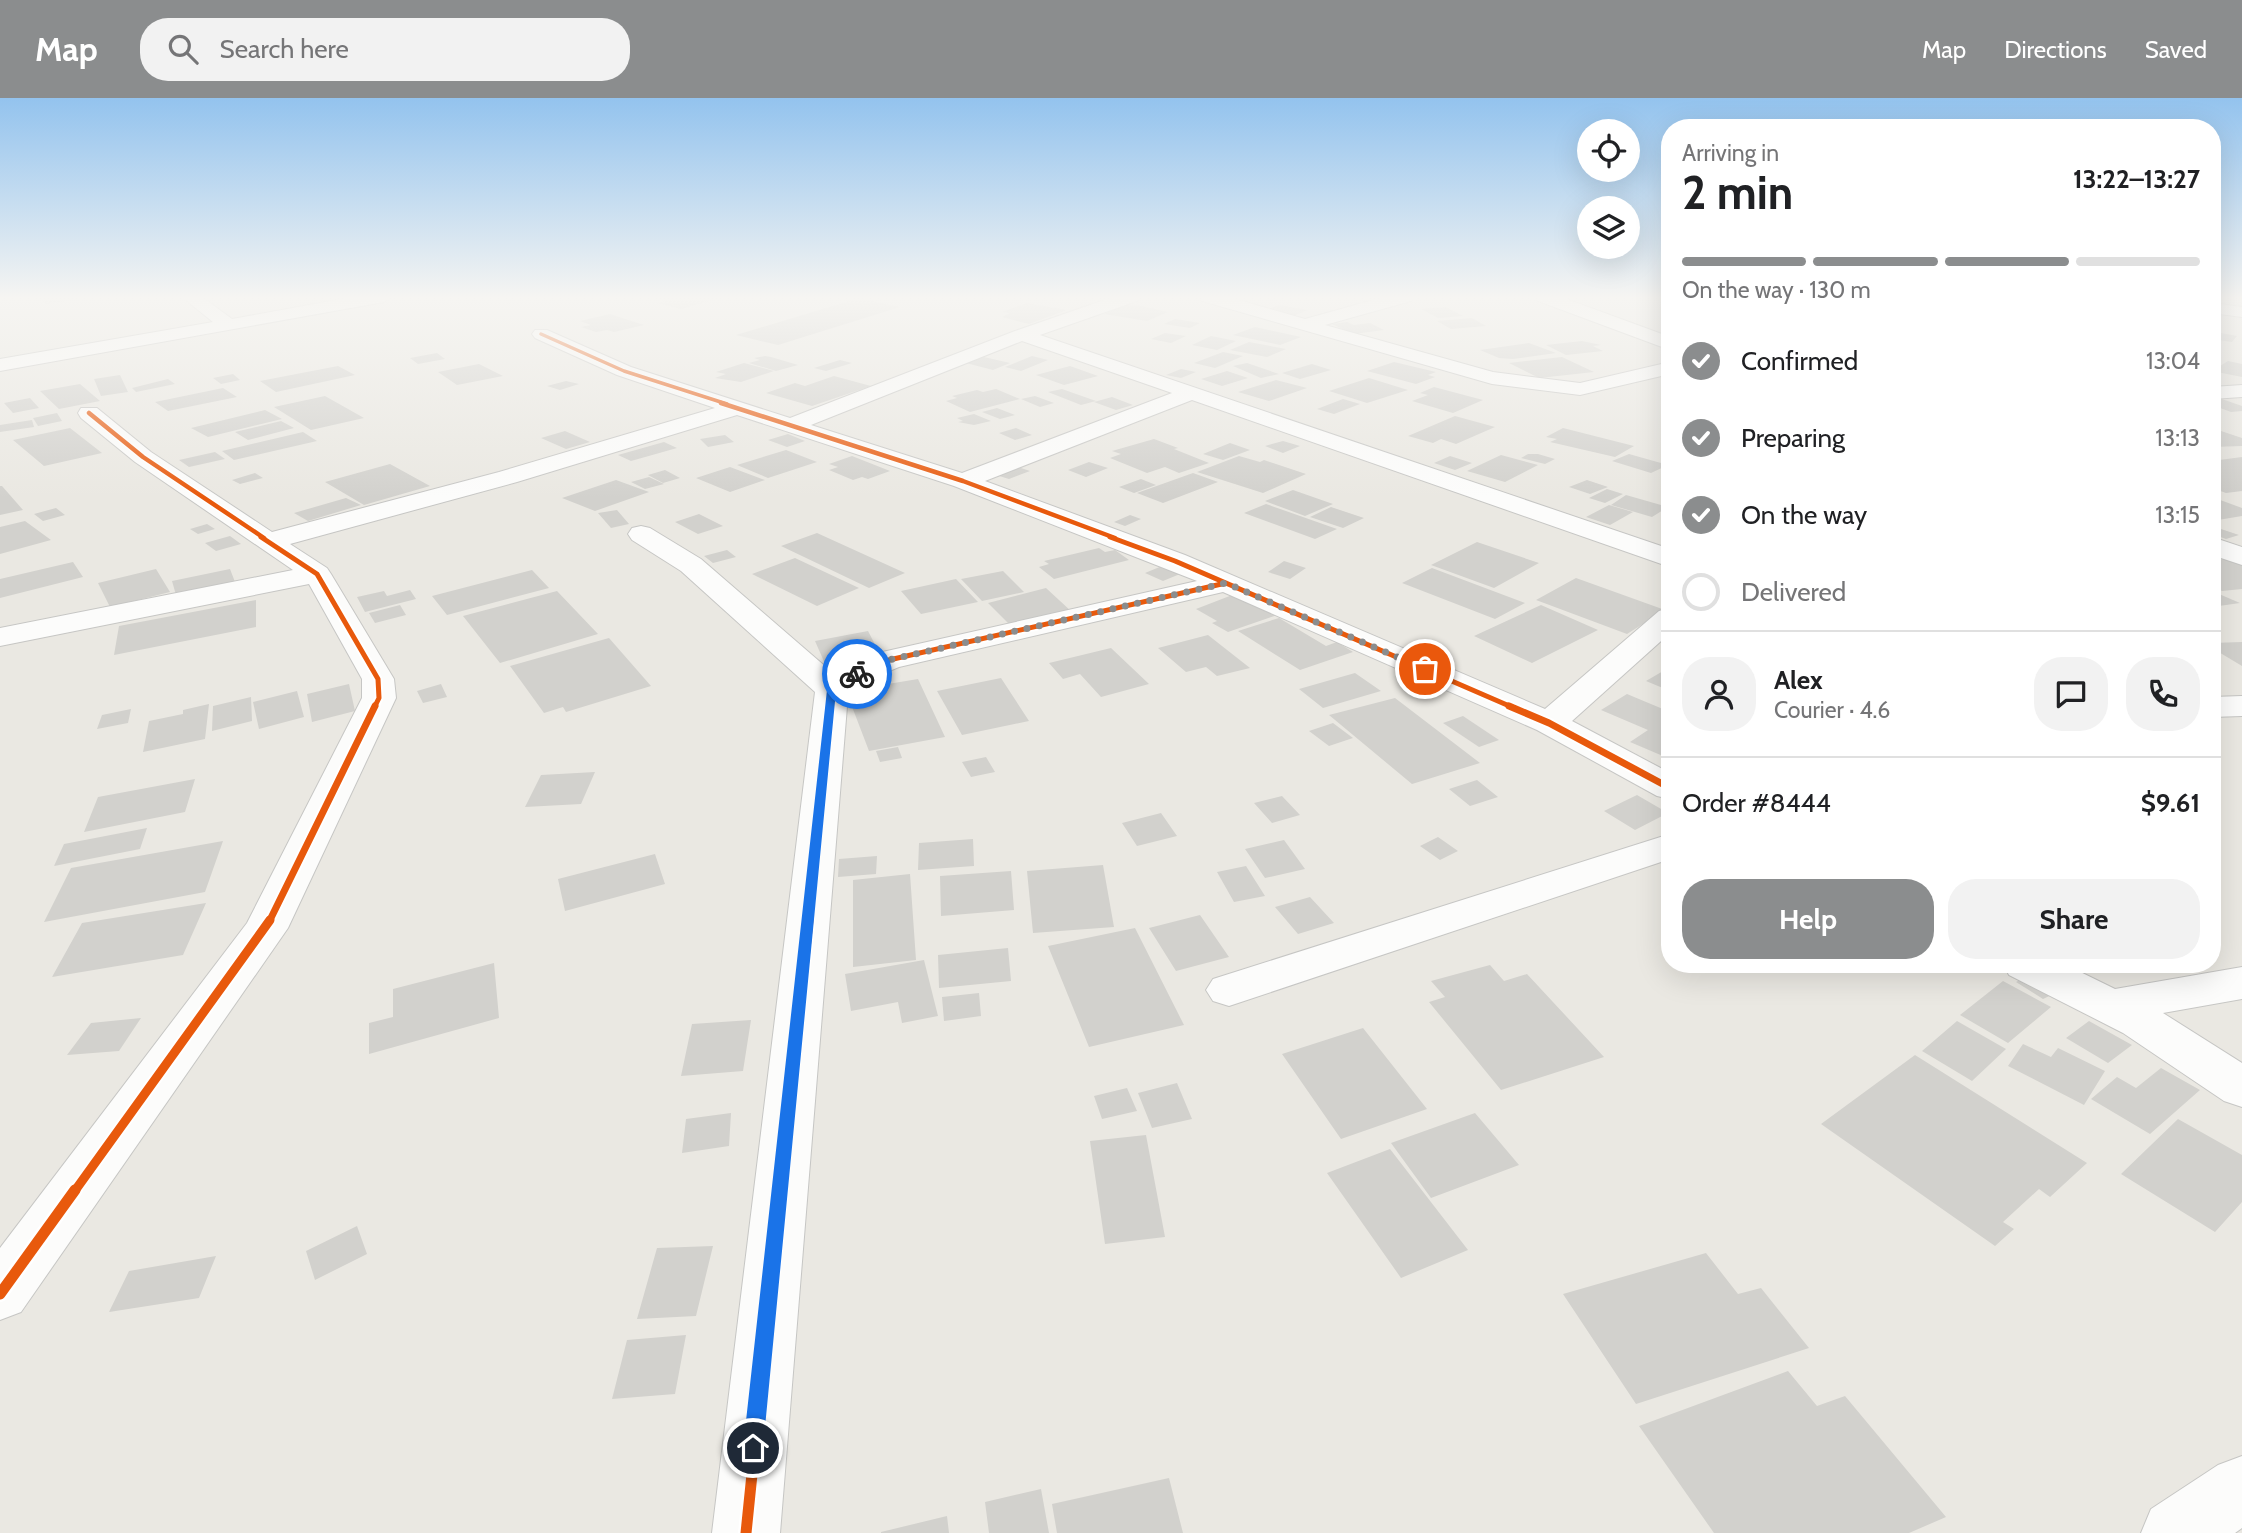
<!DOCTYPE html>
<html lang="en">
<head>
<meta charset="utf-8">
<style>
  :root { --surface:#fff; --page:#f2f2f2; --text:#202124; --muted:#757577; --line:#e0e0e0; --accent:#8b8d8e }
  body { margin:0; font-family:Cabin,sans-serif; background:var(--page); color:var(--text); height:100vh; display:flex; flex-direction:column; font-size:26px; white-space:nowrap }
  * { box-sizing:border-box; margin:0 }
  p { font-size:23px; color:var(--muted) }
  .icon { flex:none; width:38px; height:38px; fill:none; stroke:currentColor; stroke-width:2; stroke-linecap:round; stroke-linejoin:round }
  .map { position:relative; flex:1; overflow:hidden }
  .panel { position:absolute; left:1661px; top:21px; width:560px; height:854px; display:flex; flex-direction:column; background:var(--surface); border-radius:28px; box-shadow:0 7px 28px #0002 }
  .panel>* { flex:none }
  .controls { position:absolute; left:1577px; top:21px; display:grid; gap:14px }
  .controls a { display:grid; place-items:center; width:63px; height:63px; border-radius:50%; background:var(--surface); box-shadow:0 7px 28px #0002; font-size:35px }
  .pin { position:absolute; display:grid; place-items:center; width:60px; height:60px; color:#fff; margin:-30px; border:4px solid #fff; border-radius:50%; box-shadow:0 2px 7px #0007 }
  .courier { position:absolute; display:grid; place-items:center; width:70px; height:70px; margin:-35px; border:5px solid #1a73e8; border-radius:50%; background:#fff; color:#222; box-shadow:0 2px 9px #0007 }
  .head em { font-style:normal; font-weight:800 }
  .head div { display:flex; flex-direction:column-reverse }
  .head { display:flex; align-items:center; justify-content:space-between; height:119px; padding:0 21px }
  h1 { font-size:46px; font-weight:800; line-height:52px }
  .bar { display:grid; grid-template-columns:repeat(4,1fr); gap:10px 7px; align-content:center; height:84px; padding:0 21px }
  .bar i { height:9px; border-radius:5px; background:var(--line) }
  .bar .active { background:var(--accent) }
  .bar p { grid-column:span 4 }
  .line { display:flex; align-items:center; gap:18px; padding:0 21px; border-top:2px solid var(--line) }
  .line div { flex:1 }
  .round { display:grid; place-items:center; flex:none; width:74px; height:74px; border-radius:28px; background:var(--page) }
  ol { padding:0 21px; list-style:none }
  li { display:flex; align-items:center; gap:21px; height:77px }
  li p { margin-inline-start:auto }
  li .icon { padding:7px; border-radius:50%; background:var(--accent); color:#fff; stroke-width:4 }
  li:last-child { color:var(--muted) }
  li i { width:38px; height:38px; border:4px solid var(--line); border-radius:50% }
  .action { display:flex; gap:14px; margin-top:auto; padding:14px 21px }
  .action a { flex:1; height:80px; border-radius:28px; background:var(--accent); color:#fff; font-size:28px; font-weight:800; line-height:80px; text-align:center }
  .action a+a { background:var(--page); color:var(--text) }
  header { display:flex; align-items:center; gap:42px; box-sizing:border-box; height:98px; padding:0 35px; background:var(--accent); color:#fff }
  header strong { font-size:33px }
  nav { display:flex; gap:38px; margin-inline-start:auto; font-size:24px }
  .search { width:490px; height:63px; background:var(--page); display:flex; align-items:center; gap:18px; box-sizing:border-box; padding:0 24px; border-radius:28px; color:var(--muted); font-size:26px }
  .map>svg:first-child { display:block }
  .building { fill:#d2d1cd }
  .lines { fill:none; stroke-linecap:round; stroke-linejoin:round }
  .minor-casing { stroke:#c6c6c4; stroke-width:2 }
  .minor { fill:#fcfcfb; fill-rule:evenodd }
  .cycleway-far5-casing { stroke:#fff; stroke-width:5 }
  .cycleway-far4-casing { stroke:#fff; stroke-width:7 }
  .cycleway-far3-casing { stroke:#fff; stroke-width:9 }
  .cycleway-far2-casing { stroke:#fff; stroke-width:11 }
  .cycleway-far1-casing { stroke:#fff; stroke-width:13 }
  .cycleway-casing { stroke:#fff; stroke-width:16 }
  .cycleway-far5 { stroke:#e8590c; stroke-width:3.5 }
  .cycleway-far4 { stroke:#e8590c; stroke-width:4.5 }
  .cycleway-far3 { stroke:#e8590c; stroke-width:5 }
  .cycleway-far2 { stroke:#e8590c; stroke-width:7 }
  .cycleway-far1 { stroke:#e8590c; stroke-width:9 }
  .cycleway { stroke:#e8590c; stroke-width:11 }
  .route { fill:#1a73e8 }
  .done { stroke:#8b8d8e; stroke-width:7; stroke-dasharray:0 12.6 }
</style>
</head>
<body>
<header>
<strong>Map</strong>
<div class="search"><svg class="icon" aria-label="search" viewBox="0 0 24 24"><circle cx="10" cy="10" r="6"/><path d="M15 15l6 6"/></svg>Search here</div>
<nav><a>Map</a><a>Directions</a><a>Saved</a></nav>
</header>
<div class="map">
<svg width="2242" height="1435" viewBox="0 0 2242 1435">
  <rect width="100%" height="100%" fill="#eae8e2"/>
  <path class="building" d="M50,199H80V201L46,206L39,201Z
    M665,199H719V200L681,211L657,205L665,203L658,201Z
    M859,200L900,209L778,247L736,237Z
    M1027,205L1067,212L1029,226L1002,219L1010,215L1002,214Z
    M1126,207L1142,208L1168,214L1147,223L1104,216Z
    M1279,207L1308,212L1293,218L1264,213Z
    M1446,209L1463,218L1438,220L1421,211Z
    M610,216L644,227L614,234L607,232L596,234L581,229L591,227L580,223Z
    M1472,220L1486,228L1451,231L1437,223Z
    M1175,221L1200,225L1190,230L1164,226Z
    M1347,224L1354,227L1370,225L1384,232L1353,236L1332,226Z
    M1255,229L1301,239L1280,247L1233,237Z
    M2215,234L2232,237L2237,238L2232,244L2212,241Z
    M1165,235L1186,238L1171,245L1151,241Z
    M1211,238L1236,243L1217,252L1192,247Z
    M1582,243L1601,247L1593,248L1603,253L1566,257L1546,247Z
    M1249,244L1286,251L1267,259L1230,252Z
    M1529,245L1556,255L1513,261L1499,260L1480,252Z
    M1223,254L1243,258L1215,270L1194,265Z
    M437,255L445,261L418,266L410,260Z
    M765,258L771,259L798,267L776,273L749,265L760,262L754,260Z
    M1032,258L1048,262L1021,273L1005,269Z
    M984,259L1010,265L993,272L966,265Z
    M1562,259L1594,274L1539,280L1509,265Z
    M840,262L852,265L826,273L814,270Z
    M2228,263L2242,266V279L2212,273Z
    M1394,264L1436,274L1428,277L1435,279L1416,286L1367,273Z
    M744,265L774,273L741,284L715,280L726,276L716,274Z
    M1247,265L1279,276L1261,280L1233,268Z
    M479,266L503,278L457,287L438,274Z
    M1312,266L1331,272L1300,281L1282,275Z
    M338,268L355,277L276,294L260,283Z
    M1070,268L1098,278L1064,287L1036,277Z
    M1181,271L1196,274L1181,280L1166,277Z
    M1227,273L1248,280L1222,288L1201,281Z
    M233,276L240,282L221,286L213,280Z
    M120,277L128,294L101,298L94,281Z
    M834,278L871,288L812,308L766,295L795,285L805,288Z
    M1369,280L1408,292L1367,305L1329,293Z
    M168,281L175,286L136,294L132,290Z
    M1276,282L1307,290L1269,303L1238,294Z
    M566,283L579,286L560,292L547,288Z
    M80,286L100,303L59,311L40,293Z
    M1434,289L1483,302L1453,315L1412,303L1428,297L1420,295Z
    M223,290L237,299L168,313L155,304Z
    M996,291L1020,301L970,314L946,303L957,300L952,298L977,292L983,294Z
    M1062,291L1096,303L1081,307L1048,294Z
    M325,298L364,320L311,332L274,309Z
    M1035,298L1054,305L1040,309L1021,301Z
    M1112,299L1133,307L1116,312L1094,304Z
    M30,300L39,310L13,315L4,305Z
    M2212,300H2219L2242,308V313L2231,314L2212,307Z
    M1343,301L1360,306L1334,316L1317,311Z
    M997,310L1015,317L1000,321L982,314Z
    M265,312L282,321L208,339L191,330Z
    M57,315L62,323L38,328L33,320Z
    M974,316L991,323L974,327L958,324L963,323L957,320Z
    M1455,318L1495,329L1456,346L1441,341L1433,345L1408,338Z
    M32,322L34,329L0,334V327Z
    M281,323L294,330L248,342L235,334Z
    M70,330L102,355L44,368L13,342Z
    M1016,330L1032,337L1015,342L999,335Z
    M1563,330L1634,348L1615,359L1550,344L1557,341L1546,339Z
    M2212,330L2242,340V348L2212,349Z
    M565,333L590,344L566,351L541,340Z
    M303,334L317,343L234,362L222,353Z
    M788,336L805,343L787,349L768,342Z
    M725,337L734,344L708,349L700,341Z
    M1154,341L1178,350L1174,351L1209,365L1179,375L1165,369L1147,375L1110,360L1121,356L1112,353Z
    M1283,343L1300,348L1283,355L1265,348Z
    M664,344L677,350L631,363L618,357Z
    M1230,345L1250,352L1223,362L1203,356Z
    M786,352L817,364L768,380L737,367Z
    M215,354L225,361L189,369L179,362Z
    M1528,356H1538L1555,361L1545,366L1521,360Z
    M1629,356L1668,367L1651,375L1612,363Z
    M1501,357L1538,367L1505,384L1467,373Z
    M852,358L890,373L868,381L862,379L853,382L829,372L838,369L829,366Z
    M1239,358L1260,364L1264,362L1306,376L1263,395L1197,374Z
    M1450,358L1472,365L1455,372L1434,365Z
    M2242,359V393L2226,395L2212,390V363Z
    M1089,364L1108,370L1086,379L1068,372Z
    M390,366L430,388L364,407L325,384Z
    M730,369L765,382L730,394L696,380Z
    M1018,369L1030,373L1009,381L996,377Z
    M665,372L680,380L663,385L648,377Z
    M255,375L263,380L240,386L232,382Z
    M1193,375L1218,384L1163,405L1137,395Z
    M649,379L664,386L645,391L631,384Z
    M1141,381L1156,387L1134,395L1119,389Z
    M616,382L649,394L595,413L562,400Z
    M1587,382L1608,389L1590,396L1569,389Z
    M0,388H2L23,412L0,417Z
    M1607,391L1623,396L1605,405L1589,400Z
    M1293,392L1333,406L1305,418L1265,403Z
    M1626,397L1668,409L1652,419L1611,407Z
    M2212,399L2242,410V418L2212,423Z
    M346,400L361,407L308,423L294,415Z
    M1266,406L1337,431L1315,441L1244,415Z
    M1609,407L1633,414L1610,427L1586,419Z
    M1331,409L1364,420L1343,430L1310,419Z
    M56,410L65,417L43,423L34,416Z
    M617,412L629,426L611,430L598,415Z
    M699,416L723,428L698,436L675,424Z
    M1130,417L1141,421L1125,428L1114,424Z
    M25,423L51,442L0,456V429Z
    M207,426L215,431L198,436L190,431Z
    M2212,428L2239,437L2226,441L2212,436Z
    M817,435L905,475L869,490L781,448Z
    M230,438L241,446L216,453L205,445Z
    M1477,444L1539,465L1494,490L1431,467Z
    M1099,450L1105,454L1115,452L1129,462L1054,481L1039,469L1049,466L1044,463Z
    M727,452L736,459L713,465L704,458Z
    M795,460L859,490L817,508L752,476Z
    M2237,460L2242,462V491L2222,493L2212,488V462Z
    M1284,463L1306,470L1290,481L1268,474Z
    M73,464L83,479L0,500V481Z
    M1162,468L1180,476L1163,483L1145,475Z
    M1432,470L1525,505L1495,521L1402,485Z
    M156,471L170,494L110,509L98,485Z
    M230,471L235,484L176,497L172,483Z
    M532,472L549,490L447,517L432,498Z
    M1003,473L1024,494L982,503L961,481Z
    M1576,480L1665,512L1627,536L1536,502Z
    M956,481L978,504L921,516L901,493Z
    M1046,490L1072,514L1011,528L988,505Z
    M410,492L416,501L365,514L357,499L384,493L387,498Z
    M557,493L598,536L500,565L463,518Z
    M2212,493L2240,505L2212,509Z
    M1240,494L1280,516L1228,534L1212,525L1217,523L1196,511Z
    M256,502V529L114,557L119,528Z
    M400,507L406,517L375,525L369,515Z
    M1541,507L1598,532L1532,565L1474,538Z
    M1279,520L1326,548L1337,544L1353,554L1300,572L1238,533Z
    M868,533L881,558L826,568L815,543Z
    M1208,537L1250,570L1217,578L1206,569L1186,574L1158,550Z
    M609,540L651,588L566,614L563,609L544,615L510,568Z
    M2242,544V568L2212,550V545Z
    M1111,550L1149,586L1101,599L1080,576L1063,581L1049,565Z
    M1670,569V593L1646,583Z
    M1355,575L1381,593L1323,610L1299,591Z
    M1001,580L1029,623L962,637L937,593Z
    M918,581L945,639L869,653L846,593Z
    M349,586L355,613L312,624L307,596Z
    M441,586L447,599L423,605L417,593Z
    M297,593L304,619L259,631L253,604Z
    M1627,596L1670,614V661L1630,644L1648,632L1601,612Z
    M251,599L252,623L212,633L213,608Z
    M1395,600L1480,665L1412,686L1329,617Z
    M209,606L205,641L143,654L149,623L183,616V612Z
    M131,611L128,625L97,631L102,617Z
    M1463,618L1499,642L1479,649L1443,625Z
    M1333,625L1353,640L1329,648L1309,633Z
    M898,649L902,660L880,664L876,653Z
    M986,659L995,674L971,679L962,664Z
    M595,674L581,706L525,709L541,677Z
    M195,681L185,714L84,734L98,699Z
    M1477,682L1498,699L1470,708L1449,691Z
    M1637,697L1668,715L1635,732L1604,713Z
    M1282,698L1300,717L1272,725L1254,705Z
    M1161,715L1177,738L1137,748L1122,725Z
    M147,730L140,751L54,768L64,746Z
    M1438,739L1458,753L1440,762L1420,748Z
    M973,741L974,768L918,772L919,745Z
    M1284,742L1305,771L1265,780L1245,751Z
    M223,743L205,794L44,824L71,770Z
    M655,756L665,786L565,813L558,781Z
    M877,758L876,776L838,779L839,761Z
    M1103,767L1114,829L1033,835L1027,773Z
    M1246,768L1265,798L1234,804L1217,774Z
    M1011,773L1014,812L941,818L940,778Z
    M910,776L916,862L853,869V782Z
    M1310,799L1334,825L1298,836L1275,809Z
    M206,805L183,857L52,879L82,825Z
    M1200,817L1229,859L1176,873L1149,830Z
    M1135,830L1184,927L1089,949L1048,848Z
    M1008,850L1011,883L939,890L938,857Z
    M924,862L938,918L902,925L898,904L851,913L845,876Z
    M494,865L499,920L369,956V925L393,919V891Z
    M1490,867L1504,883L1527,876L1604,959L1501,992L1429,904L1445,899L1431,883Z
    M2034,874L2062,892L2043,901L2016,884Z
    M2003,883L2051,909L2008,945L1960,917Z
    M979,895L981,918L944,923L942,899Z
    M141,920L119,953L67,957L91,925Z
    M751,922L743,973L681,978L692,926Z
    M1957,923L2006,951L1972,983L1922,953Z
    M2089,923L2132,947L2108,965L2066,940Z
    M1363,930L1427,1011L1341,1041L1282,956Z
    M2023,946L2051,959L2058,950L2105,973L2084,1007L2008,968Z
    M1915,957L2087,1065L2050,1099L2039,1091L2003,1124L2014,1131L1995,1148L1821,1026Z
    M2161,970L2200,992L2150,1036L2091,1001L2117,979L2136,990Z
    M1177,985L1192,1021L1152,1030L1138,995Z
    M1127,990L1137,1013L1102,1021L1094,998Z
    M731,1015L729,1048L682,1055L686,1021Z
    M1475,1015L1519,1067L1431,1100L1391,1045Z
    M2178,1021L2242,1057V1104L2215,1134L2121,1076Z
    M1146,1037L1165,1139L1105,1146L1090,1043Z
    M1390,1051L1468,1152L1401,1180L1327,1075Z
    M357,1128L367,1156L315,1182L306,1153Z
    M713,1148L696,1218L637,1221L657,1150Z
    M1706,1155L1738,1196L1761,1190L1809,1250L1636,1306L1563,1196Z
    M216,1158L199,1200L109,1214L129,1173Z
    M686,1237L675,1296L612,1301L627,1242Z
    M1788,1273L1817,1308L1845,1298L1946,1419L1909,1435H1714L1639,1328Z
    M1169,1380L1183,1435H1057L1052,1406Z
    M1041,1391L1049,1435H989L985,1404Z
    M947,1418L949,1435H881V1434Z"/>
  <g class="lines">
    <g class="minor-casing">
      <path id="minor" d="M182,199H202L232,221L353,199H392L384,204L0,273V261L213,224Z
        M1113,199H1139L1137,203L1040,237L1670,451V469L1192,302L985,383L1185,457L1545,611L1659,513L1670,510V535L1572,623L1670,675V701L1657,698L1537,632L1223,494L899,569L870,581L848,596L780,1435H712L815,594L681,473L632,442L628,436L632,430L641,428L650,430L701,461L834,576L848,567L878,555L1197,483L954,388L737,317L517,384L290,446L327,470L331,476L394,581L396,600L288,830L21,1214L0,1222V1150L247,825L362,600V581L309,486L0,548V530L293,472L135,364L81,320L78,315L81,310H97L151,354L272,434L499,374L715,310L617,277L535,240L532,236L535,232H547L631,269L790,320L1015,233ZM1022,243L1172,295L962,375L811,327Z
        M1200,199H1228L1305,221L1384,199H1413L1411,203L1325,227L1493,274L1580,285L1670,264V276L1580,297L1492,286L1202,203Z
        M1536,199H1561L1670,239V252L1538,203Z
        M2212,205L2242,209V219L2212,215Z
        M2242,287V299L2212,301V289Z
        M2212,439L2242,449V467L2212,457Z
        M2242,598V618L2212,619V599Z
        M1670,736V761L1229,908L1213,903L1206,892L1213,881Z
        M2003,866H2064L2115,891L2242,869V901L2163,915L2242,965V1009L2224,1003L2123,935L2009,877Z
        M2242,1358V1430L2235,1435H2141L2151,1411L2218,1367Z"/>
    </g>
    <use href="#minor" class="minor"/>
    <g class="cycleway-far5-casing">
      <path id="cycleway-far5" d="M541,236L624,273L727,306"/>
    </g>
    <g class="cycleway-far4-casing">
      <path id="cycleway-far4" d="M721,305L963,383L1115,440
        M89,315L143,359L264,440"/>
    </g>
    <g class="cycleway-far3-casing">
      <path id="cycleway-far3" d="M261,439L317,476L378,581L379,600L374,610
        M1110,439L1175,463L1514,610
        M830,610L832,592L859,574L889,562L1226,485"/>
    </g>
    <g class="cycleway-far2-casing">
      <path id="cycleway-far2" d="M1509,608L1549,625L1670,690
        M269,824L375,608
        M808,824L830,608"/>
    </g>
    <g class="cycleway-far1-casing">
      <path id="cycleway-far1" d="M74,1094L270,822
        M781,1094L809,822"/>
    </g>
    <g class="cycleway-casing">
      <path id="cycleway" d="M0,1196L75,1092
        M746,1435L781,1092"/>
    </g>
    <use href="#cycleway-far5" class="cycleway-far5"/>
    <use href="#cycleway-far4" class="cycleway-far4"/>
    <use href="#cycleway-far3" class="cycleway-far3"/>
    <use href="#cycleway-far2" class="cycleway-far2"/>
    <use href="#cycleway-far1" class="cycleway-far1"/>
    <use href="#cycleway" class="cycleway"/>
  </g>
  <linearGradient id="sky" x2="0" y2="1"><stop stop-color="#93c3ee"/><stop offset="0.5" stop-color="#f6f5f2"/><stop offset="1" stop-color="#f6f5f2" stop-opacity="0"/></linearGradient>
  <rect width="2242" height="400" fill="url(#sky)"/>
  <path class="route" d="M857,573L862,576L860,578L836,593L763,1350L760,1357L753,1359L746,1357L743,1350L827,592Z"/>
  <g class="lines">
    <path class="done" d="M857,576L889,562L1226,485L1425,571"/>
  </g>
</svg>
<div class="controls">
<a><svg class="icon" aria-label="locate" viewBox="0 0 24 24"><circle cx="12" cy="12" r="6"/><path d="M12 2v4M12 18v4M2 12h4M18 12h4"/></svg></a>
<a><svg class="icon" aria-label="layers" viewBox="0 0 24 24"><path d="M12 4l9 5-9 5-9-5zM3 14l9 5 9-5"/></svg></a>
</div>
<div class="pin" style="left:1425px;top:571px;background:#ea580c"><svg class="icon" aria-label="bag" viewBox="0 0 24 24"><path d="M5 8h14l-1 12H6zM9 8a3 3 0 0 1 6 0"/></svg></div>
<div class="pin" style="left:753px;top:1350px;background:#1f2937"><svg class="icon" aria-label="home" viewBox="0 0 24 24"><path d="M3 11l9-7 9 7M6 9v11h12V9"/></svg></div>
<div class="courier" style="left:857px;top:576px"><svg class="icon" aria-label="bike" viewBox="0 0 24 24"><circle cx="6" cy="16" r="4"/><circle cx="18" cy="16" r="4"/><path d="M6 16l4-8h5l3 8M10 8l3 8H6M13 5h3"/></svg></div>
<section class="panel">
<div class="head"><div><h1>2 min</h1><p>Arriving in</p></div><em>13:22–13:27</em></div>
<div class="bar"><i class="active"></i><i class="active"></i><i class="active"></i><i></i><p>On the way · 130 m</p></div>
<ol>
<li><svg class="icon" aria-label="check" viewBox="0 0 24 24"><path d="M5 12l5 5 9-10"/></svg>Confirmed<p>13:04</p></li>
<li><svg class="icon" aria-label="check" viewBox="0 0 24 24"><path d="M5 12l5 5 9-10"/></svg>Preparing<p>13:13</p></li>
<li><svg class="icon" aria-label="check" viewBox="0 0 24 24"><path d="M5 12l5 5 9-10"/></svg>On the way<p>13:15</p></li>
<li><i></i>Delivered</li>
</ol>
<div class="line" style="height:126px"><a class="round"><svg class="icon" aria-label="person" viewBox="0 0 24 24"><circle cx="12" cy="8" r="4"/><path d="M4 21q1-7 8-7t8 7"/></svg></a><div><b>Alex</b><p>Courier · 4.6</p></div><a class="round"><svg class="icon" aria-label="chat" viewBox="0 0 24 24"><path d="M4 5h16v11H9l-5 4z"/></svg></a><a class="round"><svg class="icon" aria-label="phone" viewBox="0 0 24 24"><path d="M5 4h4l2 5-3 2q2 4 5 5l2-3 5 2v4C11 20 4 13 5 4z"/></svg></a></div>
<div class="line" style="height:91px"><div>Order #8444</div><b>$9.61</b></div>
<div class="action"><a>Help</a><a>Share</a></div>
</section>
</div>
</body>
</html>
